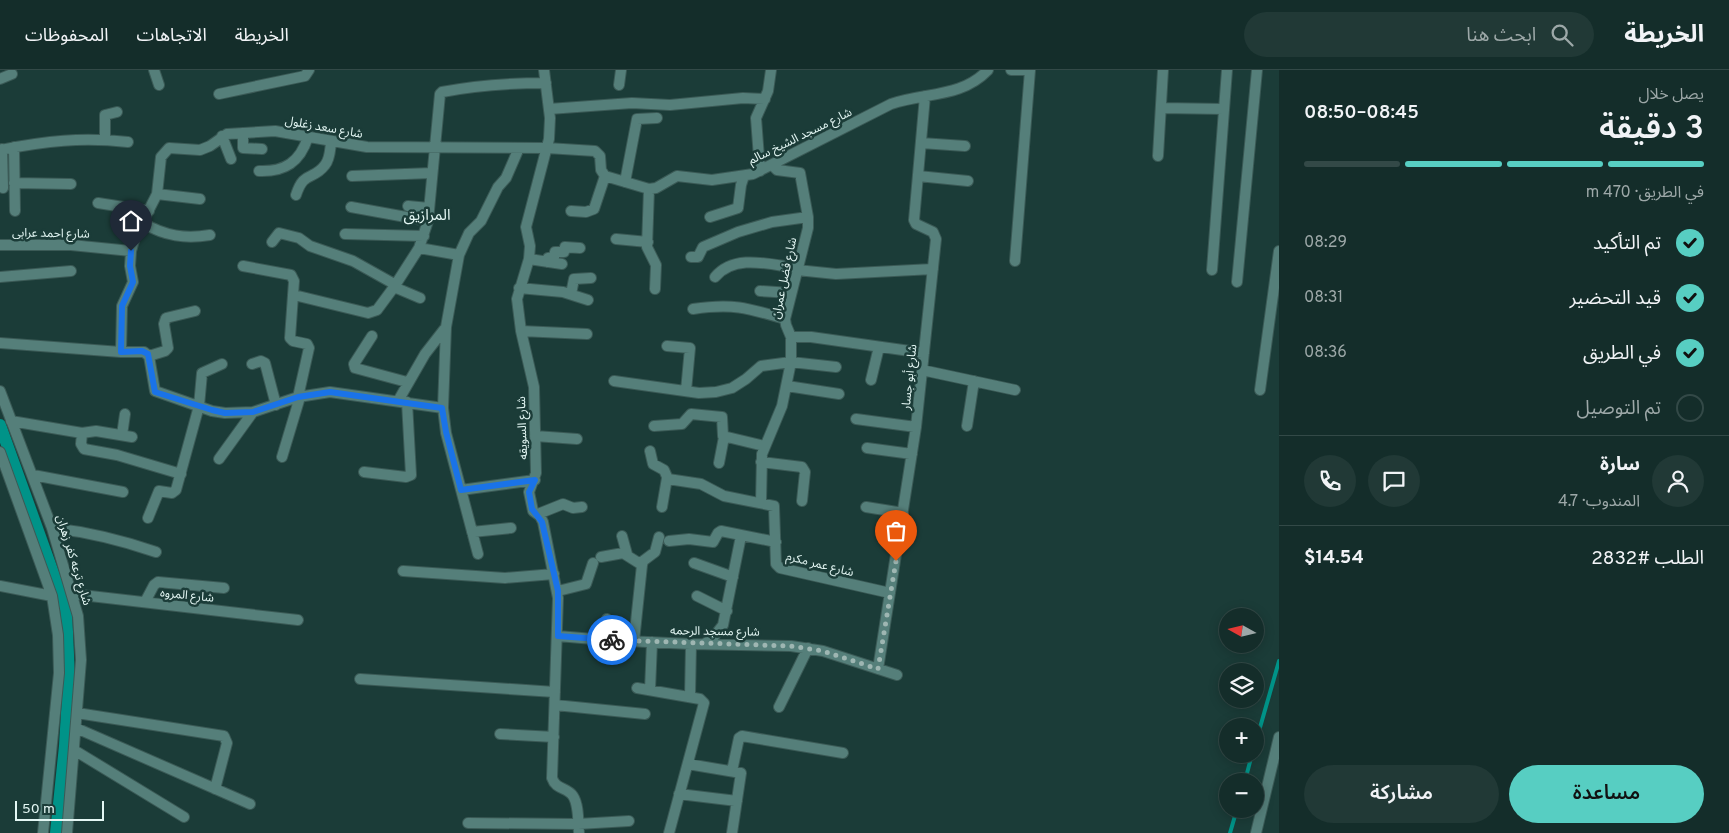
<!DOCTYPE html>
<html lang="ar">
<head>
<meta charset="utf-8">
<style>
  :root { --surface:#142d2a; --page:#213936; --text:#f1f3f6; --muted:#9da8a8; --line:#334947; --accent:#57cec2 }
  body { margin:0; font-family:Overpass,"Noto Sans Arabic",sans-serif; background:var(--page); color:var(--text); direction:rtl; height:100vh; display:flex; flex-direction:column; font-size:19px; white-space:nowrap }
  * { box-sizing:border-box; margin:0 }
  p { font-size:16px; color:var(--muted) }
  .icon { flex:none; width:28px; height:28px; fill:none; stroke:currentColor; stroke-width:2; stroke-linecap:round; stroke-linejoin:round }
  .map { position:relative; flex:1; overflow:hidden; direction:ltr }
  .sheet { display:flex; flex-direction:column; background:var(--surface); width:450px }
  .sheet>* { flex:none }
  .needle { width:32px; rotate:278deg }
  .fabs { position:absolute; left:1219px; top:538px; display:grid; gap:10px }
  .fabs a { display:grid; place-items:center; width:45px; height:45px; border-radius:50%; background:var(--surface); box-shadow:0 2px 12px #0003,0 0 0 1px var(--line); font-size:25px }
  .scale { position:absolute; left:15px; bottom:12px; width:89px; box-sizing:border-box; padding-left:5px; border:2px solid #e4f7f4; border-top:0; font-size:14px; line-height:18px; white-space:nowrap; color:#e4f7f4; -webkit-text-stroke:4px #1b3c38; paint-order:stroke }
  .pin { position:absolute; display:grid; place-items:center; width:42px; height:42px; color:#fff; margin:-51px -21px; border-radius:50% 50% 50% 0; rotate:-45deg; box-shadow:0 0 5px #0007 }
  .pin .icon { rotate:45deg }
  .courier { position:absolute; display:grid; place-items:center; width:50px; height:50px; margin:-25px; border:4px solid #1a73e8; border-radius:50%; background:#fff; color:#222; box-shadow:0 1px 6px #0007 }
  .headline em { font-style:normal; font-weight:600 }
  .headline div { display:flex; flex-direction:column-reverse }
  .headline { display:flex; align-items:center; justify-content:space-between; height:85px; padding:0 25px }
  h1 { font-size:32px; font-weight:600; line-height:38px }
  .bar { display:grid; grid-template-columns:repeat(4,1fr); gap:8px 5px; align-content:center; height:60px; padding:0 25px }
  .bar i { height:6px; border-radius:4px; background:var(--line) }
  .bar .on { background:var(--accent) }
  .bar p { grid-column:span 4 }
  .line { display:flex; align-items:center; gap:12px; padding:0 25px; border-top:1px solid var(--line) }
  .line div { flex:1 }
  .round { display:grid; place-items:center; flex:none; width:52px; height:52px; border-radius:26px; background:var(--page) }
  ol { padding:0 25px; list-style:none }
  li { display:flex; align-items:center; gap:15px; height:55px }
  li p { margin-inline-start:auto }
  li .icon { padding:5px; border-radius:50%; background:var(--accent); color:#111; stroke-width:4 }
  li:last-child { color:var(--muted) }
  li i { width:28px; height:28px; border:2px solid var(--line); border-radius:50% }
  .action { display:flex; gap:10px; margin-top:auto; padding:10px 25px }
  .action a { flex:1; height:58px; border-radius:30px; background:var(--accent); color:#111; font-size:20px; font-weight:600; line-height:58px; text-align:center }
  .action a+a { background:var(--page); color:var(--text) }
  header { display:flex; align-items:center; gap:30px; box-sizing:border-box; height:70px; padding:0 25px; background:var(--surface); border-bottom:1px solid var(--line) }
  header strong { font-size:24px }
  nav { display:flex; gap:28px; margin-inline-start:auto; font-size:18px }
  .search { width:350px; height:45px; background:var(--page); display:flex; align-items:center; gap:12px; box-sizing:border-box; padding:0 18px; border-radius:28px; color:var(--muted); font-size:19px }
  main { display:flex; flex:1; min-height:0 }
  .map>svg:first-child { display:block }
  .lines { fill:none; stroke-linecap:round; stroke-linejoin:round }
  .stream { stroke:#009388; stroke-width:4 }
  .canal { stroke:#009388; stroke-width:12 }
  .street-casing { stroke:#3b5a56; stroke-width:12 }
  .street { stroke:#557f7a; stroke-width:10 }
  .done { stroke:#9eb6b2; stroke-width:5; stroke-dasharray:0 9 }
  .route { stroke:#1a73e8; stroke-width:6 }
  .labels { text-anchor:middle; stroke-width:5; stroke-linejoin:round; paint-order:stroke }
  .street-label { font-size:12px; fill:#e4f7f4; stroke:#1b3c38 }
  .quarter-label { font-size:15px; fill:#e4f7f4; stroke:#1b3c38 }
</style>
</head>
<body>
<header>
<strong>الخريطة</strong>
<div class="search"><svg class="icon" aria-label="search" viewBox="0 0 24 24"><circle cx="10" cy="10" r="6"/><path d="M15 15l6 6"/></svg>ابحث هنا</div>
<nav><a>الخريطة</a><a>الاتجاهات</a><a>المحفوظات</a></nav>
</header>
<main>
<section class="sheet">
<div class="headline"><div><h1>3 دقيقة</h1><p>يصل خلال</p></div><em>08:45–08:50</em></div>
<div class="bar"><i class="on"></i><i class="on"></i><i class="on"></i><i></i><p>في الطريق · 470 m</p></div>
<ol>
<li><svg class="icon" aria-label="check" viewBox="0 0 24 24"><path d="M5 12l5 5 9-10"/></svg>تم التأكيد<p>08:29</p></li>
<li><svg class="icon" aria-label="check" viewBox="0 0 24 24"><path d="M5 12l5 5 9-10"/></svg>قيد التحضير<p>08:31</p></li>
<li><svg class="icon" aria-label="check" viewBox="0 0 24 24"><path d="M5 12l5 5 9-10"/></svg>في الطريق<p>08:36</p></li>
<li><i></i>تم التوصيل</li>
</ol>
<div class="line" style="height:90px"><a class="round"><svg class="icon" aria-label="person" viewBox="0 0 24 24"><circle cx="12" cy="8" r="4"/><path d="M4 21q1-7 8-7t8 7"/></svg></a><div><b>سارة</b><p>المندوب · 4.7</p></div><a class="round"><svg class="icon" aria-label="chat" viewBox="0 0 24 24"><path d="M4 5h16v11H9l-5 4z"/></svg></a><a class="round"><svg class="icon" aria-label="phone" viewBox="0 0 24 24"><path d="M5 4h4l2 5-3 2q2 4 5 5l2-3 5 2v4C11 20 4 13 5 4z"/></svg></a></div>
<div class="line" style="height:65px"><div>الطلب #2832</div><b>$14.54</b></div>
<div class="action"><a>مساعدة</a><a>مشاركة</a></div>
</section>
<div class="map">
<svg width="1279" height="763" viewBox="0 0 1279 763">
  <rect width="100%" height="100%" fill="#1b3c38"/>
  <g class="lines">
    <path class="stream" d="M1255,675L1279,591
      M1245,711L1252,684
      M1230,763L1237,739"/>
    <path class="canal" d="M0,355L66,539L69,608L65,676L56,763"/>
    <g class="street-casing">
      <path id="street" d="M154,0L159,15
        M544,0L550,48L549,69L526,157L530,176L529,189L517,229L521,261L534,317L536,403L529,422L533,441L540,446L543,452L558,528L552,708C556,720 567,717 573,726C579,735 578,752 579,763
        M1011,0H1025
        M0,9L12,4
        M619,15L621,0
        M219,24L305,6L309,0
        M1161,38L1224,39
        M549,39L632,33L670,35L743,28L765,29
        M243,63V78L262,79
        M222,66L231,89
        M105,69V45L117,42
        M921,73L965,76
        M14,77L15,141
        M2,79L3,118
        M0,80C46,71 81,67 128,72
        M1158,86L1163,0
        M259,101C285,102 300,92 308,67
        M760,101L756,48L768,21L771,0
        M352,106L432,103
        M918,106L968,111
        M625,112L637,49L657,48
        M14,113L71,114
        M649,119L647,177L656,195L655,219
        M157,124L200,129
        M296,125C304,100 313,111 325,95C330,89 330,80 331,73
        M98,133L149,141
        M408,136L429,138
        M351,137L428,151
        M571,141L586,142L594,139L605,106
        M710,147L738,138L741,115L744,106
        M143,153C165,166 185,169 210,165
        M345,164L424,166
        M616,169L648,172
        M272,172L279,163L299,168L310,176L353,191L396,215
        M0,175H71L131,181
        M419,178L459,185
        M691,187H698L703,177L738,162L772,152L808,147
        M529,189L562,194
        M1015,191L1030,0
        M547,192L548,188L554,187L555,182H564L565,177L580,178
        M243,196L291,205L294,211L290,268L293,271L307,274L309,278L298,327
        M797,200L836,204L933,199
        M1212,200L1227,0
        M0,207L71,201
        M715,207C735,183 771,195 797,198
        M1237,212L1257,0
        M394,217L420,228
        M519,218L563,222L588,230
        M760,221L791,223
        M571,224L574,209L591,208
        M294,225L368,243L377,240L394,217L419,178L428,151L440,24L442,22C477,15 510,13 546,13
        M693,239C733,233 748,238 785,249
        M521,261L587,264
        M372,266L354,294L355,298L407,312
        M791,267H811L924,283
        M0,273L121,282H144L149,286L155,321L212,341L225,343L253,342L298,327L330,322L443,338
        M667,276L690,278L686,321
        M121,282L122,236L133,212L130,196L131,181L135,167L157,124L161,87L169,78L200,80L210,76L227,64L275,61L367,77L547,78L595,81L600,86L601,100L605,106L649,119L656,118L677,106L712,110L753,104L891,34C926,22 961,28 988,0
        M149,286L165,281L168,278L164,254L166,248L195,241
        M252,294L261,291L265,293L276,335
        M922,300L1015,320
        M871,310L879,277
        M614,311L699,323L716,322L732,318L746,309L761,296L791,292L836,297
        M787,316L839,324
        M1260,320L1279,181
        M0,321L52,458L78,546L81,590L67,763
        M398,331L425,284L446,257
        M856,349L916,357
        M11,351L82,363L96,361L132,367
        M654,356L682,354L691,344L722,347L723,366L764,376
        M967,356L974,311
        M82,363L81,374L84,379L117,385L181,404
        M122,365L125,344
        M535,366L577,369
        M867,378L912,384
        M650,381L653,394L664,400L668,409L701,414L724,426L774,436L776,494L780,498L890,523
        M0,382L52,526L58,565L59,603L43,763
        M282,387L300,327
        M219,389L253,342
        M761,392L802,397L805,402L802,431
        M719,393L724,367
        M364,402L406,407L411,405L407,332
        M33,405L123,422
        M461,420L535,410
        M761,433L762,384L782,336L791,292V267L786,255L785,249L808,158V147L800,103L777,100L772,95
        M662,437L667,408
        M866,437L903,443
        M538,444L563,434L573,438L582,437
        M148,448L159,421L172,423L176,420L199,336L202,303L222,294
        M52,458C88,462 121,470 156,482
        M472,462L511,458
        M622,466L627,484
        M669,471L689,469L713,472L718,463L721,461L776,472
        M478,484L446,363L443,338L446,257L459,185L469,163L481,151L498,117L506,108L519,78
        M601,487L623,483L642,495
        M694,493L733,507
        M403,501L505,508L554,504
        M0,516L52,526
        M558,521L586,514L593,493
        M73,524L298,550
        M697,526L727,541
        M145,532L154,515L158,512L224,518
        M558,566L605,570L691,574L791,576L823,581L897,605
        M605,570L607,549
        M634,571L642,495L643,491L655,482L659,467
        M704,574L712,569L723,555L741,466
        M878,599L916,357L936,169L933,162L916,154L914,150L925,26
        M360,609L555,622
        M637,618L700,629L704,633L669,763
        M650,620L652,572
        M690,627L691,574
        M555,635L645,644
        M779,637L808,578
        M77,643L224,666L227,673L215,719
        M76,658L250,734
        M500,664L554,667
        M74,680L184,747
        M688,694L741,703L732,763
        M732,701L739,668L742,666L843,683
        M679,724L737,731
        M468,753L578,754L629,751
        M1256,763L1279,667"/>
    </g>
    <use href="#street" class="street"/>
  </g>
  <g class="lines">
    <path class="done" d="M612,570L791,576L823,581L878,599L896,491"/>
    <path class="route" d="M131,181L130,196L133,212L122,236L121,282L142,281L148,284L155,322L212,340L225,343L253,342L298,327L330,322L442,338L446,362L461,420L535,410L529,422L532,439L542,452L558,521V566L612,570"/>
  </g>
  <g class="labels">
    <g class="street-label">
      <text transform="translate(324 57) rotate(10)" y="4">شارع سعد زغلول</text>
      <text transform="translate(800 66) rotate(-26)" y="4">شارع مسجد الشيخ سالم</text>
      <text transform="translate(51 163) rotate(1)" y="4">شارع احمد عرابى</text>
      <text transform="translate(784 208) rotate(-78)" y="4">شارع فضل عمران</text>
      <text transform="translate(909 307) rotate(-84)" y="4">شارع أبو جسار</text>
      <text transform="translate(522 358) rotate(-92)" y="4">شارع السويقه</text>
      <text transform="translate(74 490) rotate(73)" y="4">شارع ترعه كفر زهران</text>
      <text transform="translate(820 494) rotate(14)" y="4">شارع عمر مكرم</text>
      <text transform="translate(187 525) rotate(6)" y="4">شارع المروه</text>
      <text transform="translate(715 561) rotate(1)" y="4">شارع مسجد الرحمه</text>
    </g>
    <g class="quarter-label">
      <text x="427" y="150">المرازيق</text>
    </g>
  </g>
</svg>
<div class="fabs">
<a><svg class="needle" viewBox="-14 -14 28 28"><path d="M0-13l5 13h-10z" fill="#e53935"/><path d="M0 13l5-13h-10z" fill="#9da8a8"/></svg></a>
<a><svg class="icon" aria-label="layers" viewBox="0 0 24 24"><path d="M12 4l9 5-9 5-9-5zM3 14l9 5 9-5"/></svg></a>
<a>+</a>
<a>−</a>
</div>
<div class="scale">50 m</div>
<div class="pin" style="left:896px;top:491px;background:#ea580c"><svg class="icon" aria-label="bag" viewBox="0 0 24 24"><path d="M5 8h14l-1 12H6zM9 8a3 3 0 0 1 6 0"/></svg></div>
<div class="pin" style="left:131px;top:181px;background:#1f2937"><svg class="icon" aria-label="home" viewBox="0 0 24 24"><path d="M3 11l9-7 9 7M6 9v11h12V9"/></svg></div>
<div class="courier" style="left:612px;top:570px"><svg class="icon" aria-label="bike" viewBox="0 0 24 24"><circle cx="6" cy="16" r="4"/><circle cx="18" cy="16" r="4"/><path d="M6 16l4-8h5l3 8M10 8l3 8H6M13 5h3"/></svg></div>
</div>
</main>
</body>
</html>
